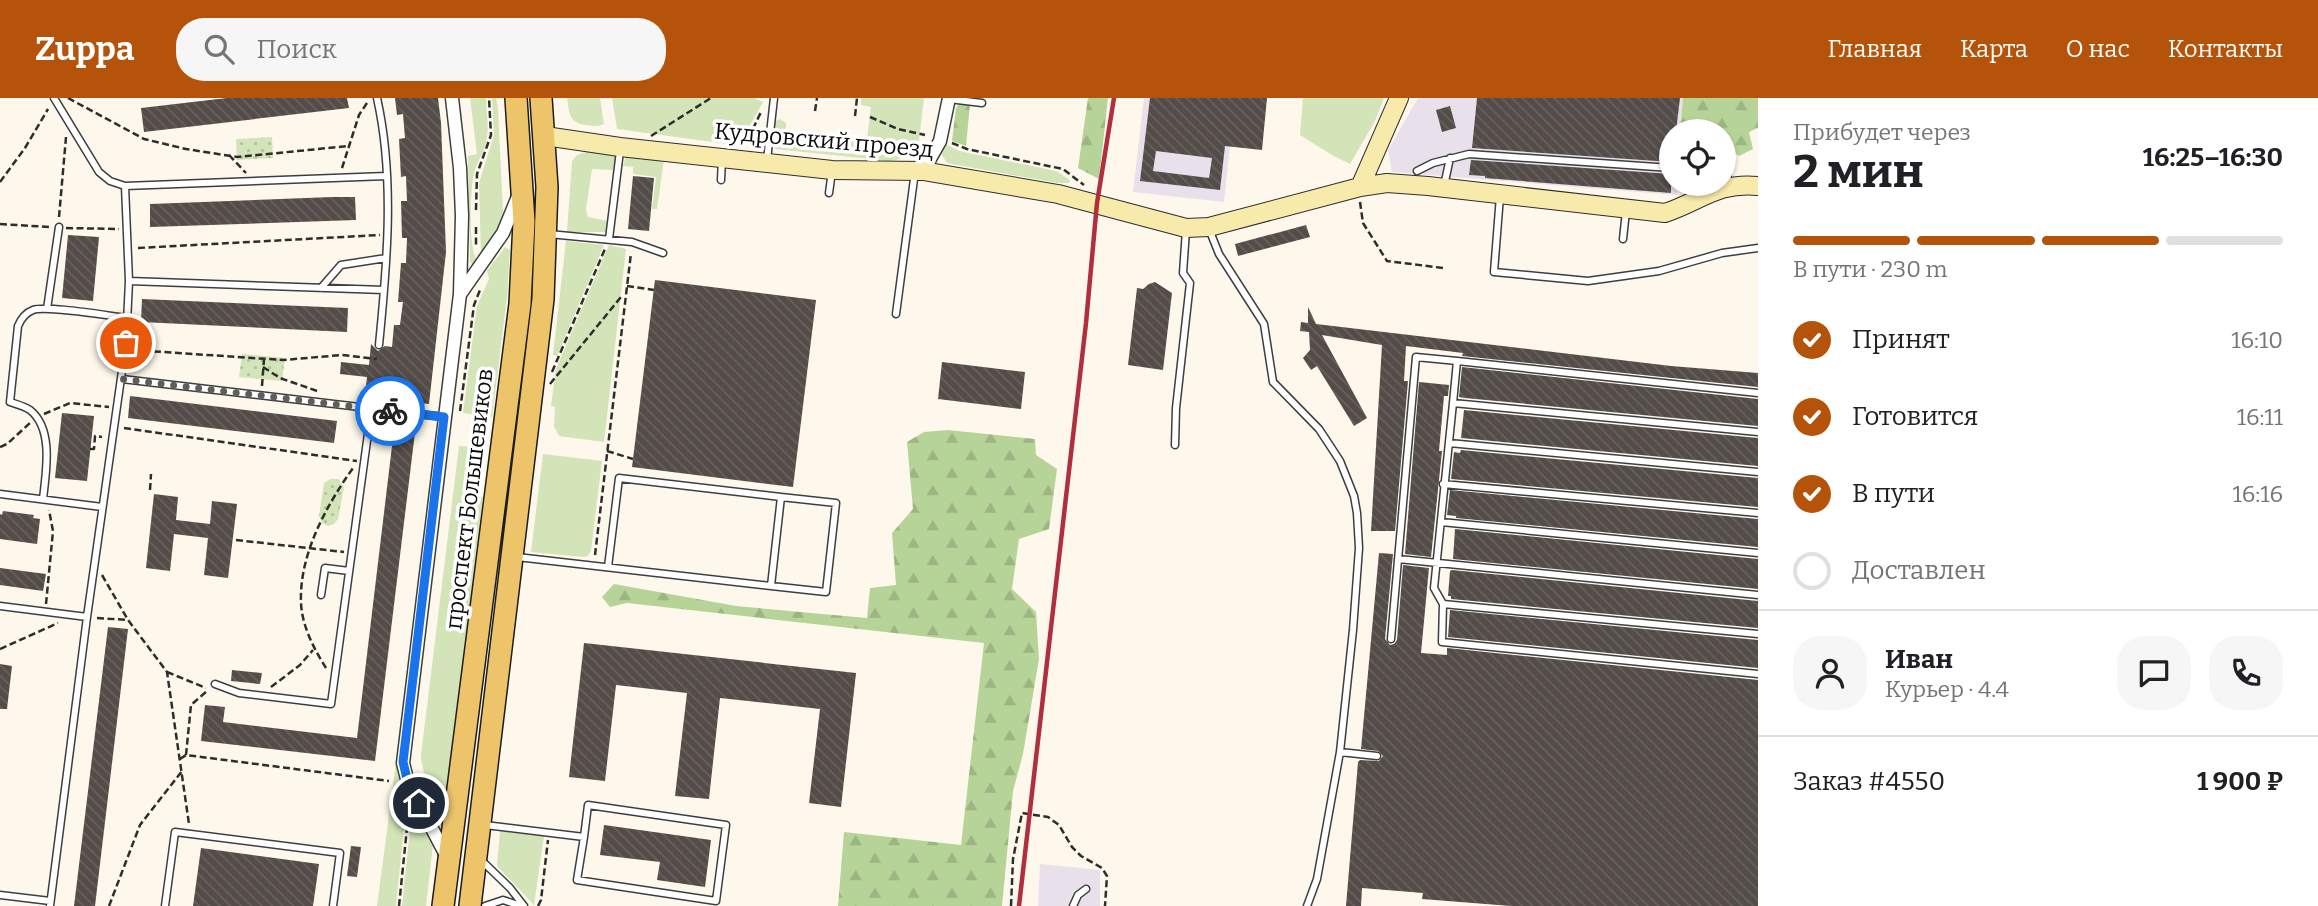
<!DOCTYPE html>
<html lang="ru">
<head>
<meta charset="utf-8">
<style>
  :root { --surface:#fff; --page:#f6f6f6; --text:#202124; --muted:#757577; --line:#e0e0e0; --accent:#b45309 }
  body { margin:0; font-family:Bitter,serif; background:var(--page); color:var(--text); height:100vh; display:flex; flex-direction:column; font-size:26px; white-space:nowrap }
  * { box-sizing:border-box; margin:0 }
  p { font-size:23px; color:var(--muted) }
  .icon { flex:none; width:38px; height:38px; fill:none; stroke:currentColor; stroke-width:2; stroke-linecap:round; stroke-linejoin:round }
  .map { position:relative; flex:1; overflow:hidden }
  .drawer { display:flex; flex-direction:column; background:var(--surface); width:560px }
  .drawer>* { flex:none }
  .controls { position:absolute; left:1659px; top:21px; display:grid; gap:14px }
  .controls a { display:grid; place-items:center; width:77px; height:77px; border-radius:50%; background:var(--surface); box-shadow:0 2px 5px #0004; font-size:35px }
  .pin { position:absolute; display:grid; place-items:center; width:60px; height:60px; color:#fff; margin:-30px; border:4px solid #fff; border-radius:50%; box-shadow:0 2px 7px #0007 }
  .courier { position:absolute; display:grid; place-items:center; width:70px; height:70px; margin:-35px; border:5px solid #1a73e8; border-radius:50%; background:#fff; color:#222; box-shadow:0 2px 9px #0007 }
  .summary em { font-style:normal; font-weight:700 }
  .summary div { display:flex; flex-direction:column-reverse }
  .summary { display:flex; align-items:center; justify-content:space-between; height:119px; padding:0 35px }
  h1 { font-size:46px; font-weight:700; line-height:52px }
  .bar { display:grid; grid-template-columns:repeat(4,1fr); gap:10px 7px; align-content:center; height:84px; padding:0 35px }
  .bar i { height:9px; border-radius:5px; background:var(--line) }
  .bar .active { background:var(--accent) }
  .bar p { grid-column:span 4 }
  .line { display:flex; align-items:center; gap:18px; padding:0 35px; border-top:2px solid var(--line) }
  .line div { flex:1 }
  .round { display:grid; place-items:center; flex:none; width:74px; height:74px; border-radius:28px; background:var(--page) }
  ol { padding:0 35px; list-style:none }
  li { display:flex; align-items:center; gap:21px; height:77px }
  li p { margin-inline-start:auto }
  li .icon { padding:7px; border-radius:50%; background:var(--accent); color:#fff; stroke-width:4 }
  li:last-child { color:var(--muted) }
  li i { width:38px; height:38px; border:4px solid var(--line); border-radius:50% }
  header { display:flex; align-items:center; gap:42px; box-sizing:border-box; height:98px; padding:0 35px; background:var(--accent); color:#fff }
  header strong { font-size:33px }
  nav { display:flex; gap:38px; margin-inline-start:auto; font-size:24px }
  .search { width:490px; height:63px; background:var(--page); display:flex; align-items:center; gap:18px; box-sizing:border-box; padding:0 24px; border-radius:28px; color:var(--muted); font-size:26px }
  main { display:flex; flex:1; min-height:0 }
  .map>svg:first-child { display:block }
  .industrial { fill:#e8e0ea }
  .grass { fill:#d2e4b8 }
  .forest { fill:url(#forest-firs) }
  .park { fill:url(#park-dots) }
  .building { fill:url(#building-back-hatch); fill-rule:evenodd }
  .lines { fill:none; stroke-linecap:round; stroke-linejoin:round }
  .lane-casing { stroke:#3e3e3e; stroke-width:9 }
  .street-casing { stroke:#3e3e3e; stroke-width:15 }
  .secondary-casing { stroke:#2d2d2d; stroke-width:20 }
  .primary-casing { stroke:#1c1c1c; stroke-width:24 }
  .path { stroke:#2d2d2d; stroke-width:2.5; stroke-dasharray:7 3.5; stroke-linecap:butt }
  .lane { stroke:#fff; stroke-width:6 }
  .street { stroke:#fff; stroke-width:12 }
  .secondary { stroke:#f8eaab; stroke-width:18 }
  .primary { stroke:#eec46b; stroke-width:21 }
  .rail { stroke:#af2f3e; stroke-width:4.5 }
  .done { stroke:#605e59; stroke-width:7; stroke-dasharray:0 12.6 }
  .route { stroke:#1a73e8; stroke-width:9 }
  .labels { text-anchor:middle; stroke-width:7; stroke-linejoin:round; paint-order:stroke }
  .street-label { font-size:23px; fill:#0b0b0b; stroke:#fff }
</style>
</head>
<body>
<header>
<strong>Zuppa</strong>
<div class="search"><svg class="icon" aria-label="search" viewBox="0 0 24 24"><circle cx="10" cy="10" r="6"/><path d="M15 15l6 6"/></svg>Поиск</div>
<nav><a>Главная</a><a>Карта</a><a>О нас</a><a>Контакты</a></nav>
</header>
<main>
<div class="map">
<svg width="1758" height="808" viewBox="0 0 1758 808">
  <defs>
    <pattern id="forest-firs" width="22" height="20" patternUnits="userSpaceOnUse" patternTransform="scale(1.75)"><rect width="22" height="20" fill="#b7d498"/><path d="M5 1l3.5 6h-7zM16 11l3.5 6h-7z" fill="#9cb582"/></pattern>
    <pattern id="park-dots" width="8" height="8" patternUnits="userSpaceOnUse" patternTransform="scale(1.75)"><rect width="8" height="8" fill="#d2e4b8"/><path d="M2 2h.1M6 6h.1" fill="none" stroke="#b3c29d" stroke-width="1.8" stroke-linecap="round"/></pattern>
    <pattern id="building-back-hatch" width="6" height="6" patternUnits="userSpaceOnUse" patternTransform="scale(1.75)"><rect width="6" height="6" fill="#534c48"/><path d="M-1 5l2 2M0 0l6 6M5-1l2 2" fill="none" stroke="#67615e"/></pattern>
  </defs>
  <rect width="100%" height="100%" fill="#fdf8eb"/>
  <path class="industrial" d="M1144,0H1235L1224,104L1133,94Z
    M1418,0H1683L1680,33H1671V86H1688L1678,91L1676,97L1392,74L1388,52Z
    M1040,766L1100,772V808H1038Z"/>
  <path class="grass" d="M470,0H486C486,13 489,26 487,39C486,52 477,63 474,75C470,92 468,148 477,163L473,167L470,164L468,58L477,56Z
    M492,0H496L498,10L503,115L498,131L481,158L479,85L494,37Z
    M567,0H600L604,26C597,29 594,28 586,27C568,24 570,16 567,0Z
    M612,0H754L763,4L742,42L735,47L617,31Z
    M861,0H924L918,50L910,59L890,63L775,51L773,48L775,23L780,21L786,25V34L867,41L871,9L861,7Z
    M1303,0H1384L1375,23L1350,66L1332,57L1300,37Z
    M944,45L959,53L1056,73L1070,82L1069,85H1057L952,66L947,65L940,54Z
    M589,53L613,55L616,58L613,72L592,71L586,111L588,119L608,123V134H567L572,63L577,57Z
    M626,57L664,61L657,111H652L656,79L633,76V69L623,68Z
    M566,143L604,147L557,258L553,257Z
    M609,147L626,151L604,344L559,338L554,328L555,309L551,308L556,271Z
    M505,149L510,152L507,200L492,319L463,315L477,208L489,181L487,173Z
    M459,348L473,349L471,376L480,378L478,398L483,399L443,718L440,721L427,703C432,690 421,672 421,657Z
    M543,356L602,363L591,453L588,458L583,459L531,454Z
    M396,664L401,685L412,708L405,720L396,808H377Z
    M415,713L433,746L426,808H402L411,720Z
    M500,733L544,738L534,807L497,768Z"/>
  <path class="forest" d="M1088,0H1108L1099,81L1078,70Z
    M1683,0H1758V30L1749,34L1753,51L1739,58L1724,46V33H1680Z
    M959,6H970L966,48L952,43L956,10Z
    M948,332L1035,341L1036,357L1057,371L1049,431L1019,441L1012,491L1036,514L1039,561L1023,656L1013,693L1002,808H838L844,734L961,747L984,545L627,505L610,509L602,499L614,486L736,508L867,520L870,490L896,487L892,435L913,411L907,344L924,334Z"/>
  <path class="park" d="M272,39L273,60L237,62L236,41Z
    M242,256L285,260L282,283L239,279Z
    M330,381H338L344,389L338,421L334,426L328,428L322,425L319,418L324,385Z"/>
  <path class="building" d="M227,0H347L349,10L144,34L141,10Z
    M395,0H438L441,25L446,154L429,306L379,300L377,295L373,293L365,298L367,279L340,276L341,264L369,267L371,246L378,253L385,248L392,249L394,227H400L403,204H398L401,165H406L407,140H402L401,103H407L406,78L401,79L399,41L405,40L403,16L397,17Z
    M1150,0H1267L1262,52L1225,48L1220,92L1140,83ZM1156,53L1212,60L1209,80L1153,73Z
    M1477,0H1680L1676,33H1671V64L1472,50Z
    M1450,8L1456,30L1442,34L1436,12Z
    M1471,62L1671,76V95L1485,80V78L1469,77Z
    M633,78L654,80L649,133L628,131Z
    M332,99H355L356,122L150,129V106Z
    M1306,127L1310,139L1238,158L1235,146Z
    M68,137L99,139L93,203L62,200Z
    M655,182L816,202L793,389L632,369Z
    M1155,184L1172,195L1163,272L1128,267L1137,190L1143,191L1149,186Z
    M142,201L348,210L347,234L141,224Z
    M1308,209L1316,226L1671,268L1758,275V289L1462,258L1463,255L1406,248L1404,283H1408L1395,433H1371L1382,247L1322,237L1367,320L1354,328L1317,268L1311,272L1303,260L1310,252L1309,234L1300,233L1301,224L1308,225Z
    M942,264L1025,274L1021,311L938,301Z
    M1462,269L1758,301V328L1465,300L1459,299Z
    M1419,284L1449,287L1448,298H1444L1439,353H1442L1431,459L1405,456Z
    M130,298L337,323L334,345L128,320Z
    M1464,312L1758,340V368L1461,340Z
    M62,315L94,318L87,383L55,380Z
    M395,323L416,326L375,663L201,643L205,607L225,609L223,624L357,640Z
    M1461,352L1758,380V409L1451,381L1454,354L1460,355Z
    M1450,392L1758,421V449L1456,420V418L1447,417Z
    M154,396L178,399L176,422L210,426L212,403L237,406L228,480L204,477L208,440L174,436L170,473L146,470Z
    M3,413L34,417L33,420L40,421L37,446L0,441V416L2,417Z
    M1455,431L1758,461V491L1453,461Z
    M1379,455L1393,456L1385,541L1390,547L1394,546L1397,542L1403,467L1429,470L1421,555L1447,557V550L1758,582V808H1511L1422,801L1423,795L1362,790L1361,808H1346L1358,664L1360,662L1379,663L1383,658L1378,653L1361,651Z
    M0,470L46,476L43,493L0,487Z
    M1452,472L1758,503V530L1451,501V498H1448L1450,473Z
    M1450,512L1758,542V570L1448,539Z
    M108,529L128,531L95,808H74Z
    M584,545L856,575L841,709L809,705L820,611L720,600L709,701L675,698L687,595L616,587L605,683L569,679Z
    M0,566L12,568L7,611H0Z
    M232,572L262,575L260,586L231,583Z
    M604,727L711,742L705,789L657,782L660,764L600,757Z
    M351,748L361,749L357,779L347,778Z
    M201,750L319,766L313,808H193Z"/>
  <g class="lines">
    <g class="lane-casing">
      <path id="lane" d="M54,0L99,74L110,83L125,88L129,183L126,245L87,519
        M377,0C395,80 387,167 379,247
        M949,1L982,5
        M767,62L774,0
        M1724,72L1730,85
        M1417,73L1433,65L1469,56L1671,70
        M721,82L722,61
        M125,88L386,78
        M1444,88L1450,60
        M829,95L832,73
        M1500,98L1494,174L1588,183L1659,173L1722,155L1758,150
        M1209,131L1219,156L1264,226L1273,284L1319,331L1340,363L1354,398L1357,415L1359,450L1353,532L1340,654L1317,781L1307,808
        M549,136L632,144L663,155
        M609,141L620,53
        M1623,141L1626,113
        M129,183L384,192
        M321,190L341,167L386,160
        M47,211L59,129
        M896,216L914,81L919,77
        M122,281L444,319
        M1453,305L1457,263L1758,295
        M1758,334L1453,305L1434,490L1443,506L1442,544L1758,576
        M1449,345L1758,374
        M1175,347L1176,310L1190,185L1183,175L1186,132
        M1443,386L1758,415
        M0,396L102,409
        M43,401C46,374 54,331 30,312C24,308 16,306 10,304L18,228C21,221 25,215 33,212C47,207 109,218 128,220
        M1441,424L1758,455
        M517,459L771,488L781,399L619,380L608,469
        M1398,461L1758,497
        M771,488L826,494L836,405L781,399
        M321,497L325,470L349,473
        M1443,506L1758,536
        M0,508L87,519L50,808
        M1391,541L1416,259L1457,263
        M215,586L239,595L331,606L373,299
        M1340,654L1377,658
        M485,727L584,739L577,782L716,803L726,727L588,707L584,739
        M480,761L510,790L524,808
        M0,797L50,803
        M165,808L175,734L340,755L333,808
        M485,808L503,802L521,808
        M1073,808L1078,797L1086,791"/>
    </g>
    <g class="street-casing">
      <path id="street" d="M923,73L940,43L949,0
        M461,195L503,135L519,96
        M447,759L408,685L403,665L460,196L462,118L460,70L452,0"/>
    </g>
    <g class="secondary-casing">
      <path id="secondary" d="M545,38L620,49L832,72L923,73L1058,96L1186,130L1209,129L1360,89L1387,85L1428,88L1665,115C1701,103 1717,84 1758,88
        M1360,89L1399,0"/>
    </g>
    <g class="primary-casing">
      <path id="primary" d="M443,808L520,206L524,124L516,0
        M470,808L543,201L547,89L541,0"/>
    </g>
    <path class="path" d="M68,0L144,41L186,51L237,59L349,48
      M815,13L817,0
      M855,18L857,0
      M870,19L898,31L925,37
      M651,38L711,0
      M952,45L967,51L1063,71L1084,87
      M741,48L749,39L762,12
      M229,57L246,75
      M342,70L359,17L367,5
      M0,84L25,50L48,11
      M1360,104L1363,125L1387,163L1443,170
      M476,112L477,76L491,37L489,0
      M59,119L66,39
      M0,126L49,129
      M476,129V150
      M66,130L119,131
      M138,150L380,137
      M627,188L654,192
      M133,252L283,262L342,257L377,261
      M263,269L280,280L320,294
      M552,274L605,151
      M550,286L621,199
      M262,288L264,261
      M460,313L474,207L480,192
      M44,316L70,305L109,309
      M124,330L357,363
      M0,349L7,346L30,325
      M90,351H94L95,338L102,339
      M607,353L633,361
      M150,392L151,376
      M236,442L344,454
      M595,457L631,155
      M102,477L128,522
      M46,506L53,433L49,412
      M97,520L128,522L167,574L189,726
      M0,551L58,525
      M326,570C314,551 302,528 301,505C299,457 326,408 353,370
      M167,574L206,590
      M271,589L300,567L313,552
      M186,657L191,607L207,593
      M180,661L186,657L389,683
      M109,808L140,727L182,673
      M399,808L408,720L410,714
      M538,808L541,802L548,742
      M1011,808L1013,761L1022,715L1048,719L1059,727L1072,749L1081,758L1102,770L1107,778L1105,808"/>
    <use href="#lane" class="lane"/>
    <use href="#street" class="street"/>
    <use href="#secondary" class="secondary"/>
    <use href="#primary" class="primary"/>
    <path class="rail" d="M1019,808L1086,225L1097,105L1114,0"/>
  </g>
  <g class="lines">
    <path class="done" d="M126,245L122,281L390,313"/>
    <path class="route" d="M390,313L444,319L403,664L408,685L419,705"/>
  </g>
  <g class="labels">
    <g class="street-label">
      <text transform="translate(824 42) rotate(5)" y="8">Кудровский проезд</text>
      <text transform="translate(469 401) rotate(-83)" y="8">проспект Большевиков</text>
    </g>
  </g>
</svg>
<div class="controls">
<a><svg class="icon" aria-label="locate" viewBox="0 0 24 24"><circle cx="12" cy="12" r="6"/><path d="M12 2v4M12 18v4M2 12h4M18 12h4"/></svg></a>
</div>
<div class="pin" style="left:126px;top:245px;background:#ea580c"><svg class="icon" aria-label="bag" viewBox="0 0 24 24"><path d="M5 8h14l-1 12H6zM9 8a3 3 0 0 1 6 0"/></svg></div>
<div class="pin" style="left:419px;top:705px;background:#1f2937"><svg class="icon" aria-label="home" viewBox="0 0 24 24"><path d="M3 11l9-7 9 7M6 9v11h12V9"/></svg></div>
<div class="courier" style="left:390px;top:313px"><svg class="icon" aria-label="bike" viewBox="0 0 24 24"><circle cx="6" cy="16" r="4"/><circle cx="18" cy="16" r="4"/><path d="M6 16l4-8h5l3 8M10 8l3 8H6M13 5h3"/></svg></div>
</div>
<section class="drawer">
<div class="summary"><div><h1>2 мин</h1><p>Прибудет через</p></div><em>16:25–16:30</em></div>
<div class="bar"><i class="active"></i><i class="active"></i><i class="active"></i><i></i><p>В пути · 230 m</p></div>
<ol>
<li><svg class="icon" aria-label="check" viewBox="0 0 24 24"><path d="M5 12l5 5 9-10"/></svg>Принят<p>16:10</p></li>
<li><svg class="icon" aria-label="check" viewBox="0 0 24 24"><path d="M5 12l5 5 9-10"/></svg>Готовится<p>16:11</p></li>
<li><svg class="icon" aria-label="check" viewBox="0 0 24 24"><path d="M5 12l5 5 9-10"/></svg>В пути<p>16:16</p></li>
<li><i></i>Доставлен</li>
</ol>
<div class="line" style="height:126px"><a class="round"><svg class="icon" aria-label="person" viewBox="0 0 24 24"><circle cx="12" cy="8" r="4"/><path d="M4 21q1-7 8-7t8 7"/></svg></a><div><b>Иван</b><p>Курьер · 4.4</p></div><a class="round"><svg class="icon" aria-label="chat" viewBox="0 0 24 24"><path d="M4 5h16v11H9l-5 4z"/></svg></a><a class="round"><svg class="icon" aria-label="phone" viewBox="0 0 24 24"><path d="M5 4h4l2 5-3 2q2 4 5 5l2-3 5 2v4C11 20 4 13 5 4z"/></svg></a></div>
<div class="line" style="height:91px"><div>Заказ #4550</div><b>1 900 ₽</b></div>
</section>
</main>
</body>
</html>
